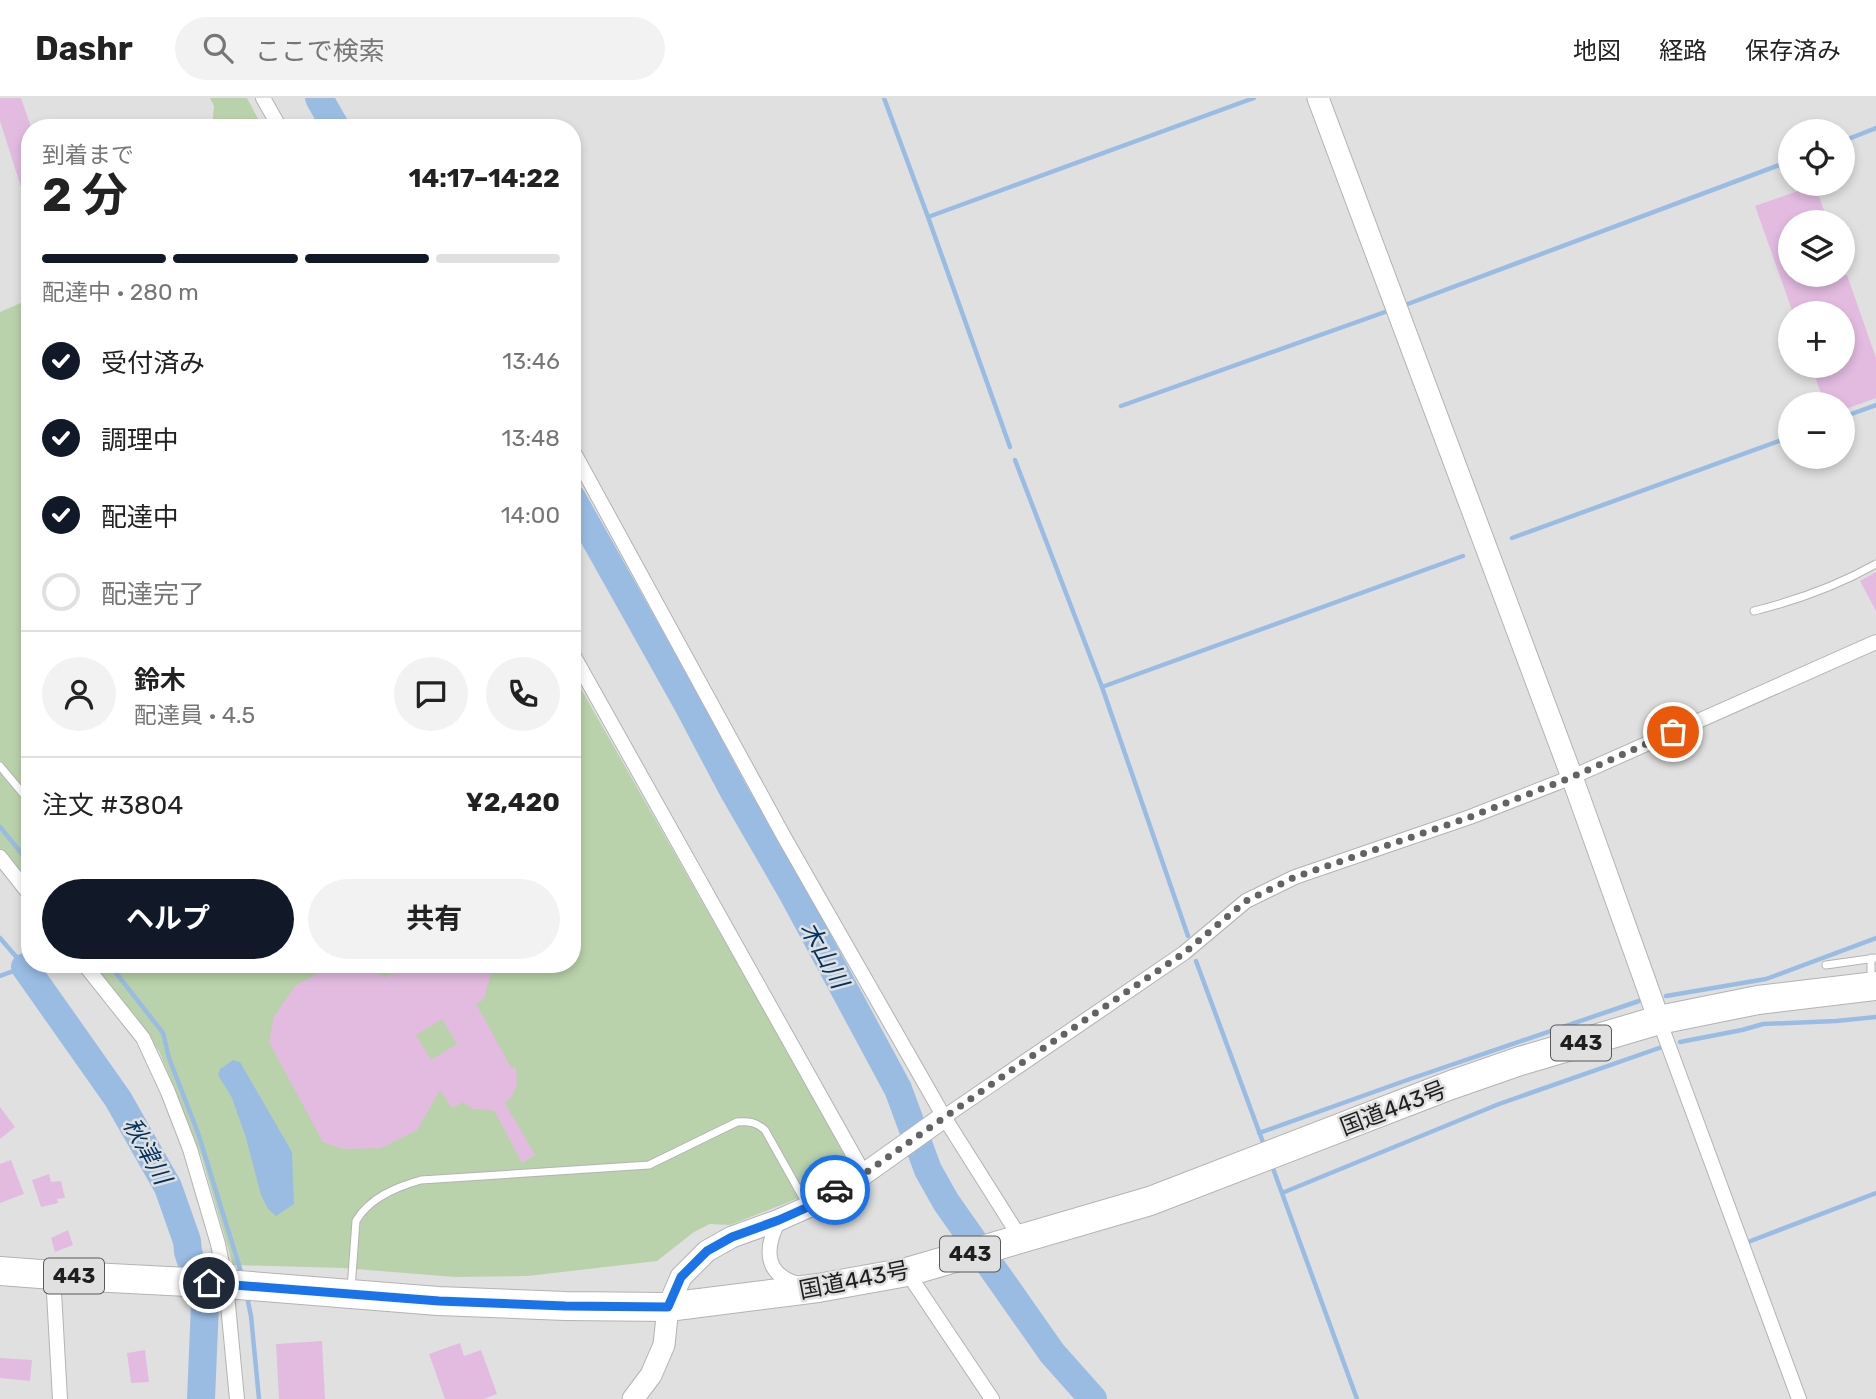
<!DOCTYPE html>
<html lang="ja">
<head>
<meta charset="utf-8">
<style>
  :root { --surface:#fff; --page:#f2f2f2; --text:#222; --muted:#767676; --line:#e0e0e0; --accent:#111827 }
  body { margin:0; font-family:Rubik,"Noto Sans JP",sans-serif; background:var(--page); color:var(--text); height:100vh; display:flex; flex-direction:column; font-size:26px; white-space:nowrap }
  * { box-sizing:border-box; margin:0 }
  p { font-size:23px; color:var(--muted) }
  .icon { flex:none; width:38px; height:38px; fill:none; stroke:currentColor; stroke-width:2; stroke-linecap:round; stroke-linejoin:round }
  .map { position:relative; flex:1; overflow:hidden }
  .panel { position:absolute; left:21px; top:21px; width:560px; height:854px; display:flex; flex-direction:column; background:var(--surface); border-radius:28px; box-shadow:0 4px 10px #0003 }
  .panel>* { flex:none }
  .controls { position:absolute; left:1778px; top:21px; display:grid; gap:14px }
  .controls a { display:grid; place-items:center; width:77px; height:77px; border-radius:50%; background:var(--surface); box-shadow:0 4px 10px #0003; font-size:35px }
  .pin { position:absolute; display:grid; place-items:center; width:60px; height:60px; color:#fff; margin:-30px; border:4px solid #fff; border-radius:50%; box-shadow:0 2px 7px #0007 }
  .courier { position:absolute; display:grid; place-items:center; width:70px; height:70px; margin:-35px; border:5px solid #1a73e8; border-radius:50%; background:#fff; color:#222; box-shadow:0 2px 9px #0007 }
  .headline em { font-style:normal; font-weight:700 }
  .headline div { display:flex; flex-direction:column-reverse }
  .headline { display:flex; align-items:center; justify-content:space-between; height:119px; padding:0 21px }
  h1 { font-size:46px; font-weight:700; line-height:52px }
  .bar { display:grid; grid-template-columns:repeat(4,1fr); gap:10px 7px; align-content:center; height:84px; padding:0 21px }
  .bar i { height:9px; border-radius:5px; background:var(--line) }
  .bar .active { background:var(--accent) }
  .bar p { grid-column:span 4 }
  .line { display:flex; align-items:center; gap:18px; padding:0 21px; border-top:2px solid var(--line) }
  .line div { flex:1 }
  .round { display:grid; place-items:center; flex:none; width:74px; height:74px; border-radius:37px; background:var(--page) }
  ol { padding:0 21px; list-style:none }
  li { display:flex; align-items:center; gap:21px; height:77px }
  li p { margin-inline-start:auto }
  li .icon { padding:7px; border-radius:50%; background:var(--accent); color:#fff; stroke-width:4 }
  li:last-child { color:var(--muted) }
  li i { width:38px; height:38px; border:4px solid var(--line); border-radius:50% }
  .primary-button { display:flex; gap:14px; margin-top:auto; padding:14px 21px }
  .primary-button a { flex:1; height:80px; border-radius:42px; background:var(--accent); color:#fff; font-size:28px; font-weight:700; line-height:80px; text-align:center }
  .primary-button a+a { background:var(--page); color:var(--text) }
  header { display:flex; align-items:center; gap:42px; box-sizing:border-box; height:98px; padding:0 35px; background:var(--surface); border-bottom:2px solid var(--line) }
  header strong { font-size:33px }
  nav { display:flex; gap:38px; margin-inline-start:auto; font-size:24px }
  .search { width:490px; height:63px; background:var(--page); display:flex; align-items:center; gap:18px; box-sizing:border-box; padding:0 24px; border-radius:38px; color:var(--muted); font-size:26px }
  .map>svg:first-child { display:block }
  .green { fill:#bad2ac }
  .water { fill:#9abce3 }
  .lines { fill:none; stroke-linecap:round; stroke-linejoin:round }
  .stream { stroke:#9abce3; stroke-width:4.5 }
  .river { stroke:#9abce3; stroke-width:28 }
  .building { fill:#e3bbe1; fill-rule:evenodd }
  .lane-casing { stroke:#b3b3b5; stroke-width:9 }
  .street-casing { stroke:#b3b3b5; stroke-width:16 }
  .secondary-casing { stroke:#b3b3b5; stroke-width:23 }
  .highway-casing { stroke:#b3b3b5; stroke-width:30 }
  .lane { stroke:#fff; stroke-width:7 }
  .street { stroke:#fff; stroke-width:14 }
  .secondary { stroke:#fff; stroke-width:21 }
  .highway { stroke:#fff; stroke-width:28 }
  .done { stroke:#636364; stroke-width:7; stroke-dasharray:0 12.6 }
  .route { stroke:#1a73e8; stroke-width:9 }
  .labels { text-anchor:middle; stroke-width:5; stroke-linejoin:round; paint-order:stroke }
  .shield { fill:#e0e0e1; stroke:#59595a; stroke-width:2 }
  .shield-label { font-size:21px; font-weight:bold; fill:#1f1f20 }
  .street-label { font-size:23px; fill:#1f1f20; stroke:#e0e0e1 }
  .water-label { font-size:24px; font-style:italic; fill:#003362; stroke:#e0e0e1 }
</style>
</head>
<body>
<header>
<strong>Dashr</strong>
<div class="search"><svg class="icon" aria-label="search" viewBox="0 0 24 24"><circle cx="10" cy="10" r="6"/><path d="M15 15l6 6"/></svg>ここで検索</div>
<nav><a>地図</a><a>経路</a><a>保存済み</a></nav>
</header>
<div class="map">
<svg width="1876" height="1301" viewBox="0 0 1876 1301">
  <rect width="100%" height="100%" fill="#e0e0e1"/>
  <path class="green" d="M210,0H247L263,30H212L214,8Z
    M30,201V792L0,752V214Z
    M572,575L854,1071L821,1090L784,1106L730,1127L710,1126L694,1134L657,1163L528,1178L455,1179L343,1170L233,1167L202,1060L159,953L90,866H572Z"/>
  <path class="water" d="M233,962L240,964L292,1054L294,1106L276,1118L268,1111L261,1097L246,1040L232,1000L218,977L220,971Z"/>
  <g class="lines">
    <path class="stream" d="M884,0L928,119L1010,349
      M1843,43L1876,30
      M928,119L1254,0
      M1405,207L1790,63
      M1121,308L1385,214
      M1843,319L1876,307
      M1015,362L1102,589L1188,838
      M1512,440L1790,339
      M1102,589L1463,458
      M0,729L30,766
      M0,840L25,869L0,878
      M1196,863L1264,1047
      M109,866L163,935L169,960L198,1035L242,1177
      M1666,898L1766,881L1876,840
      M1680,944L1742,932L1763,926L1836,923L1876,919
      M1259,1035L1410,981L1639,903
      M1271,1065L1357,1301
      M1282,1095L1499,1006L1662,949
      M1748,1144L1876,1095
      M247,1199L251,1218L259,1301"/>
    <path class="river" d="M319,0L336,30
      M572,400L688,607L733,692L793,796L898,991L928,1072L946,1104L1052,1255L1093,1301
      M25,869L118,1001L168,1089L187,1143L188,1154L205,1206L201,1301"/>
  </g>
  <path class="building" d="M0,0H21L30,26V108H27L0,23Z
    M1815,87L1828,124H1790V177H1847L1876,260V300L1843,312V306H1825L1811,268H1843V215H1793L1755,108Z
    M1876,474V513L1860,483Z
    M407,866H486L491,876L483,902L476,906L512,971L516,969L517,986L512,998L505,1005L535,1057L522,1065L494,1012L473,1011L463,1004L452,1010L440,992L417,1032L381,1050L344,1051L323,1044L269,944L274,919L295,888L326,871L367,869L385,879ZM442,921L457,946L431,962L416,937Z
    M0,1009L15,1029L0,1041Z
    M11,1062L24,1096L0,1105V1066Z
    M49,1076L51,1084L61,1083L65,1100L57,1101L58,1105L41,1109L32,1082Z
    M68,1132L73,1147L55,1154L51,1140Z
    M322,1243L325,1301H279L276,1246Z
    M460,1245L464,1258L481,1252L497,1296L483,1301H445L429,1256Z
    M145,1252L149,1284L131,1285L127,1255Z
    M0,1260L32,1262L30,1283L0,1280Z"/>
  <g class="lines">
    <g class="lane-casing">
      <path id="lane" d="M1754,513C1798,502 1837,488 1876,466
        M0,668L30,704
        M1871,860V884
        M1826,867L1876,860
        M351,1191L356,1123C369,1100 396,1089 421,1082L649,1067L737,1024C749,1023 756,1024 765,1032L807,1107"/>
    </g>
    <g class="street-casing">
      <path id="street" d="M263,0L280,30
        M572,351L783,737L944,1019L1021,1141
        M572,555L864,1076
        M0,759L30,797
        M84,866L143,940L168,994L190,1051L218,1146L226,1186L237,1301
        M1659,922L1799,1301
        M944,1019L1184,855L1246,803L1295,779L1470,719L1572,679L1876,544
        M779,1122C763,1153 765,1179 803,1187
        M907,1174L992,1301
        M53,1177L60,1301"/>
    </g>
    <g class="secondary-casing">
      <path id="secondary" d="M1318,0L1572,679L1659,922
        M633,1301L651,1277L664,1247L668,1209L681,1179L707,1153L732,1139L779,1122L808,1109L864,1076L944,1019"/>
    </g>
    <g class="highway-casing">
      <path id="highway" d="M0,1173L53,1177L226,1186L438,1203L565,1208L668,1209L818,1190L907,1174L1150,1103L1451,987L1520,963L1659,922L1758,902L1876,888"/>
    </g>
    <use href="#lane" class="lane"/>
    <use href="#street" class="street"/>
    <use href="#secondary" class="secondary"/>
    <use href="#highway" class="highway"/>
  </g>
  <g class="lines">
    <path class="done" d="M835,1092L864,1076L1026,962L1184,855L1246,803L1295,779L1470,719L1572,679L1673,634"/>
    <path class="route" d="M209,1185L439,1203L565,1208L668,1209L681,1179L707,1153L732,1139L779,1122L808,1109L835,1092"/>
  </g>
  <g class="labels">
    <g class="shield">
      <rect x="1551" y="927.5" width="60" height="35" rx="5"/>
      <rect x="940" y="1138.5" width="60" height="35" rx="5"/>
      <rect x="44" y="1160.5" width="60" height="35" rx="5"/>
    </g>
    <g class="shield-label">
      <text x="1581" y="952">443</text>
      <text x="970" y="1163">443</text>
      <text x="74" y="1185">443</text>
    </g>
    <g class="street-label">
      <text transform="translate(1393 1010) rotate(-21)" y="8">国道443号</text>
      <text transform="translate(854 1182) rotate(-11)" y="8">国道443号</text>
    </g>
    <g class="water-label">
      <text transform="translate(824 857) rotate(61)" y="8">木山川</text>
      <text transform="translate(147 1053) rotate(61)" y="8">秋津川</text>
    </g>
  </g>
</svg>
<div class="controls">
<a><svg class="icon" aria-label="locate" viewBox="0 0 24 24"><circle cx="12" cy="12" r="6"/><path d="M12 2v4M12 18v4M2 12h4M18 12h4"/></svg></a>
<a><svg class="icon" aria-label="layers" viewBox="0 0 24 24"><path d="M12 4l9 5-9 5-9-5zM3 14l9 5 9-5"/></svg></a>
<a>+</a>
<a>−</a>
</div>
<div class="pin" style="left:1673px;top:634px;background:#ea580c"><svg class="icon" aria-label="bag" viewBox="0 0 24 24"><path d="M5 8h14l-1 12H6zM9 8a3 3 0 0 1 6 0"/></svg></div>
<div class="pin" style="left:209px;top:1185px;background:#1f2937"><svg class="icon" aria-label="home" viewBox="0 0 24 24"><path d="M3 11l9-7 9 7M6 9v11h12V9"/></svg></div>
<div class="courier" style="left:835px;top:1092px"><svg class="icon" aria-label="car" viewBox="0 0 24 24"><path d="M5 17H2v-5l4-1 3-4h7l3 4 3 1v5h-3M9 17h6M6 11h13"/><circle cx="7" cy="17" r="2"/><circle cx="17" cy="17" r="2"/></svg></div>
<section class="panel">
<div class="headline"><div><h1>2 分</h1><p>到着まで</p></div><em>14:17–14:22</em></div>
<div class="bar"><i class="active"></i><i class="active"></i><i class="active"></i><i></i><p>配達中 · 280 m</p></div>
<ol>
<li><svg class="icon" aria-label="check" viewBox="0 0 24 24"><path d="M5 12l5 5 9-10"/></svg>受付済み<p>13:46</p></li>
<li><svg class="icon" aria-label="check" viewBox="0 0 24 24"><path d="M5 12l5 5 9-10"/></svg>調理中<p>13:48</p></li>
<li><svg class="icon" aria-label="check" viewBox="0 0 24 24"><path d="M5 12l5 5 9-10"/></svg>配達中<p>14:00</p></li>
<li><i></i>配達完了</li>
</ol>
<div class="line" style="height:126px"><a class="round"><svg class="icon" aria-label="person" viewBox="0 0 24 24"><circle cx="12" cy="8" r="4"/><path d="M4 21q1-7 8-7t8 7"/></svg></a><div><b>鈴木</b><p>配達員 · 4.5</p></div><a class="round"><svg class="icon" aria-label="chat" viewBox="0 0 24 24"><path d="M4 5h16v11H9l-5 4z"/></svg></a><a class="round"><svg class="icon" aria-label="phone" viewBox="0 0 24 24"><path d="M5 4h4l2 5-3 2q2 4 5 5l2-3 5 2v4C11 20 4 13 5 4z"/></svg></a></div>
<div class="line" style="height:91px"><div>注文 #3804</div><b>¥2,420</b></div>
<div class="primary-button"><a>ヘルプ</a><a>共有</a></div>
</section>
</div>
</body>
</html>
